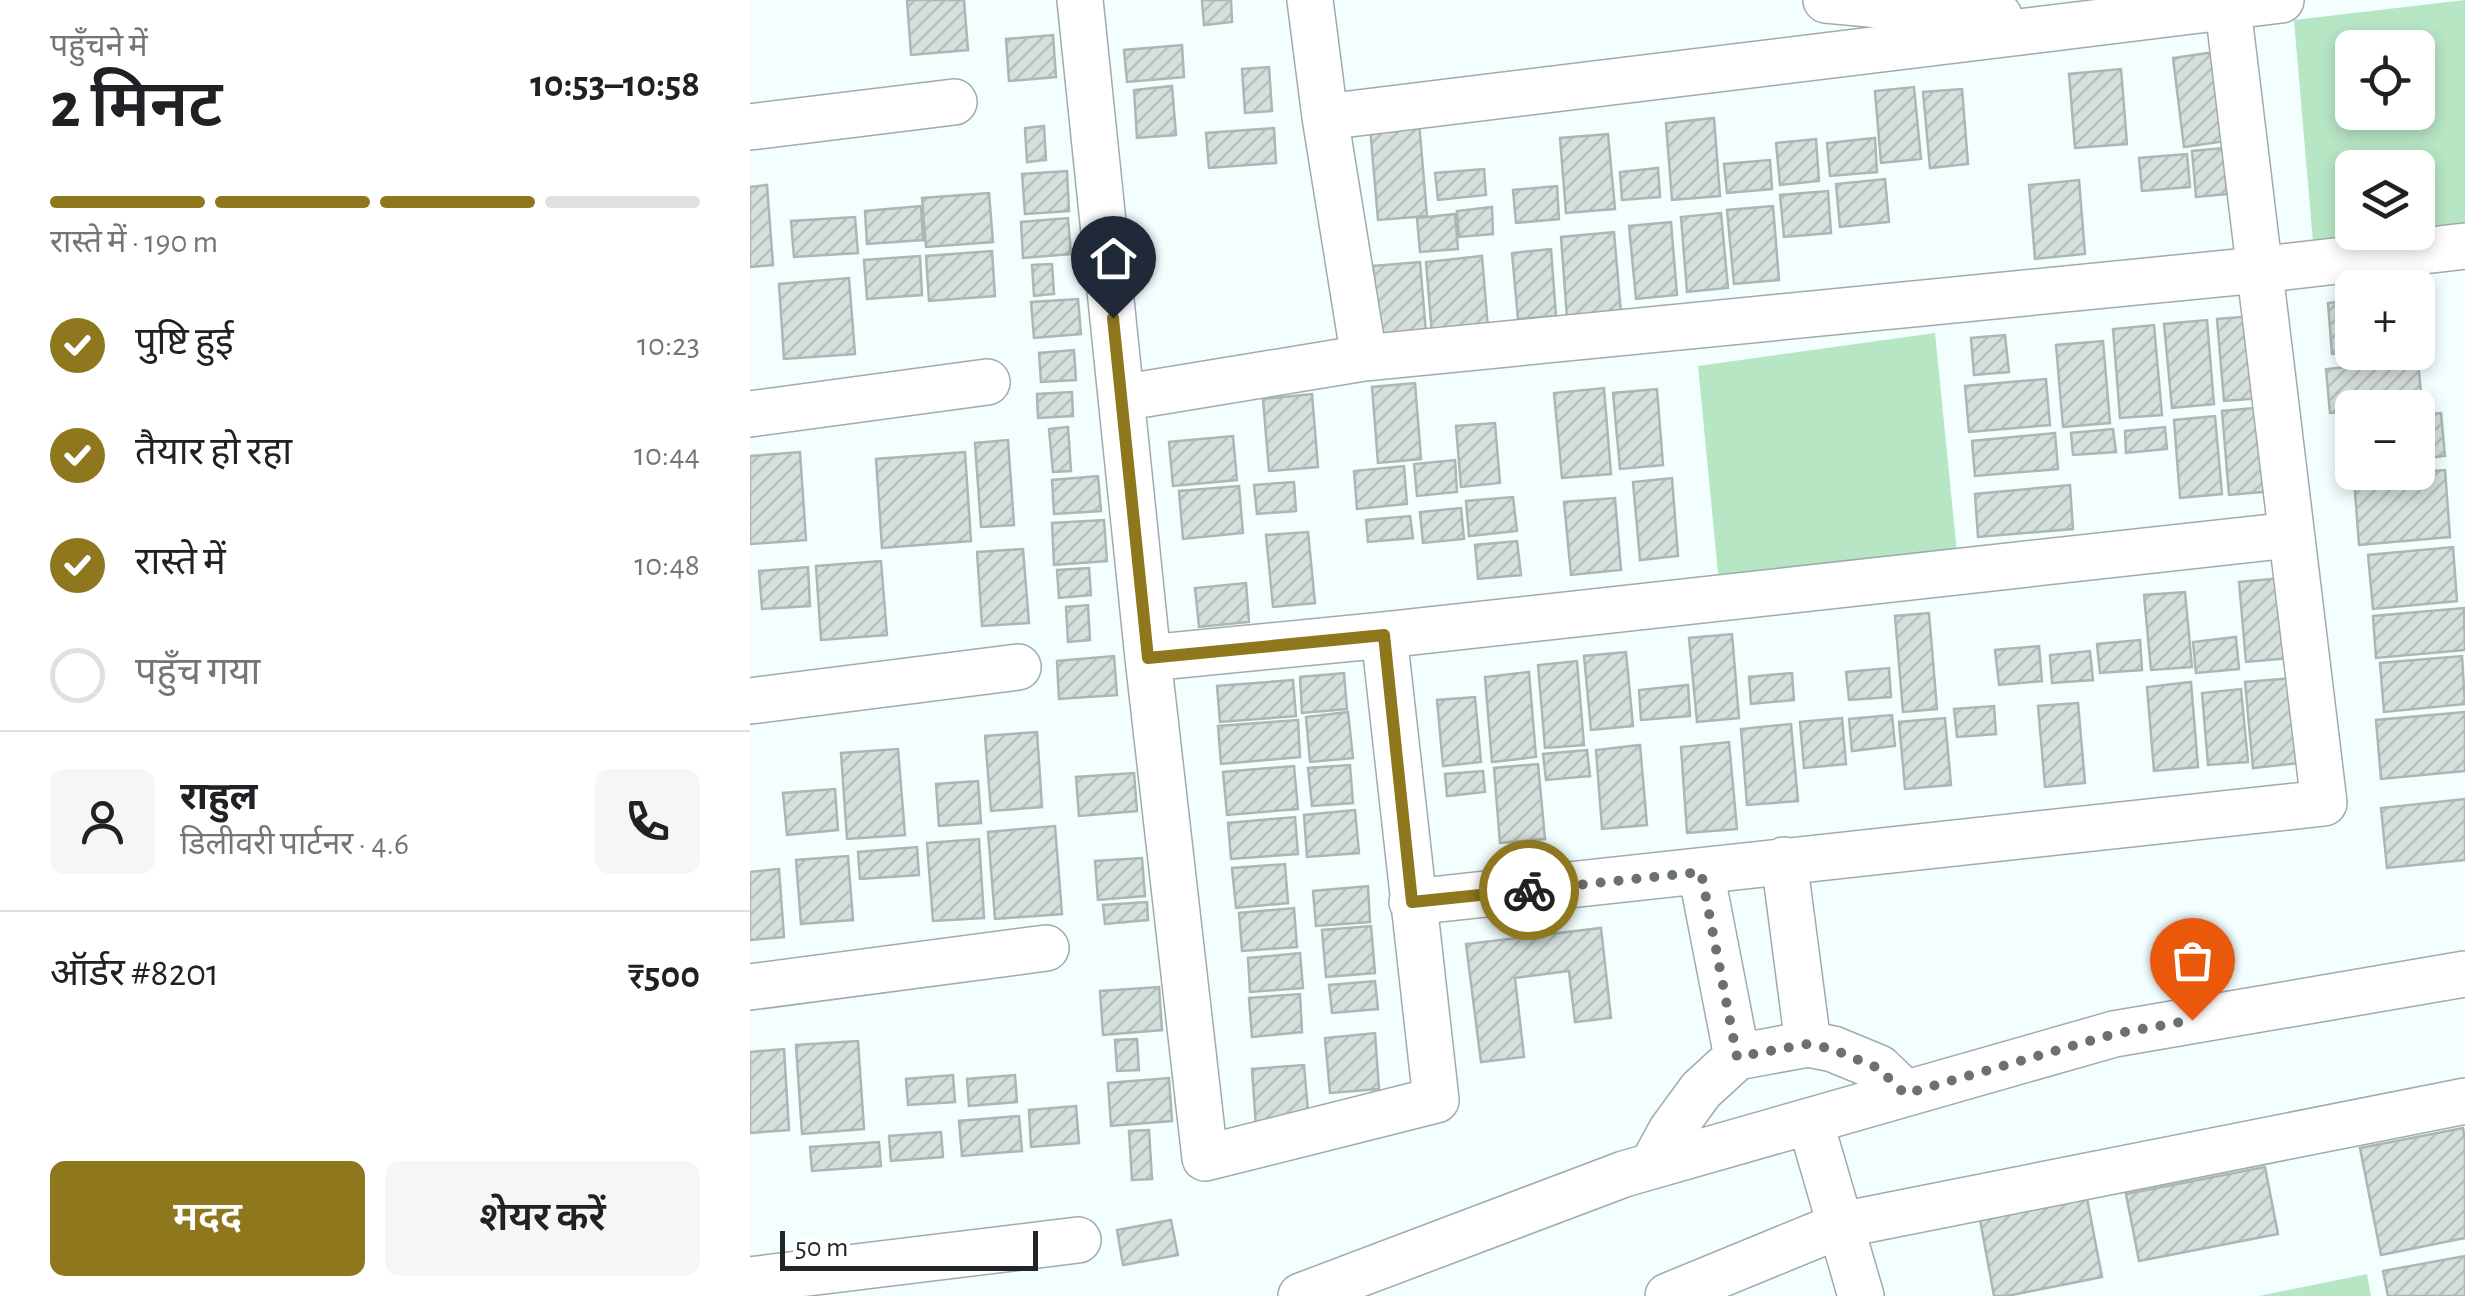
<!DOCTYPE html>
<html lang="hi">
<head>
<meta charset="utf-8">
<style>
  :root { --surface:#fff; --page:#f6f6f6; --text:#202124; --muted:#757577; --line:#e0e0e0; --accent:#8e771c }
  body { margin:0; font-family:"Alegreya Sans","Noto Sans Devanagari",sans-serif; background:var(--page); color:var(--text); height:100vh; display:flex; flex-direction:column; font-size:38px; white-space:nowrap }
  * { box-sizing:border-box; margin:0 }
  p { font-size:32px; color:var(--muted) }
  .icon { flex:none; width:55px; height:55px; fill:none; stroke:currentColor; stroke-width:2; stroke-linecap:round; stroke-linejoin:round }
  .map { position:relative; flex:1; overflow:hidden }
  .sheet { display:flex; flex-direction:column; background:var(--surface); width:750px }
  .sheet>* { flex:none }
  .buttons { position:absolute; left:1585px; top:30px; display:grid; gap:20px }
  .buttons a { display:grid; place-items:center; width:100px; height:100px; border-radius:15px; background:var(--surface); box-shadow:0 5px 15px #0003; font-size:50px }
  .scale { position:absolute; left:30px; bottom:25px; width:258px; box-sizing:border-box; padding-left:10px; border:5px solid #212525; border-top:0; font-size:28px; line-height:35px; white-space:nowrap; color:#212525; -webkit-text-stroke:8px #fff; paint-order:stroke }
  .pin { position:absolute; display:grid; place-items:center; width:85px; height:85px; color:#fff; margin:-102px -42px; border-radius:50% 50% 50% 0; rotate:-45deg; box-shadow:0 0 10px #0007 }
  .pin .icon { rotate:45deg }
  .courier { position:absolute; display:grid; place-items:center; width:100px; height:100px; margin:-50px; border:8px solid #8e771c; border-radius:50%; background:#fff; color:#222; box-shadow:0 2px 12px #0007 }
  .head em { font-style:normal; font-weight:600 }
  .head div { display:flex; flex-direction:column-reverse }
  .head { display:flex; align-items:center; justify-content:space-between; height:170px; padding:0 50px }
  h1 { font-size:65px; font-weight:600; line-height:75px }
  .bar { display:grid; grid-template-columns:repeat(4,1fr); gap:15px 10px; align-content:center; height:120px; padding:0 50px }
  .bar i { height:12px; border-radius:8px; background:var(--line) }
  .bar .selected { background:var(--accent) }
  .bar p { grid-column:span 4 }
  .line { display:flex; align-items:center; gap:25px; padding:0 50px; border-top:2px solid var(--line) }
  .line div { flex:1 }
  .round { display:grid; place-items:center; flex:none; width:105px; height:105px; border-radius:15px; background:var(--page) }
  ol { padding:0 50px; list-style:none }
  li { display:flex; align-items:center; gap:30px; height:110px }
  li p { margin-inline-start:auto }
  li .icon { padding:10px; border-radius:50%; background:var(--accent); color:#fff; stroke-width:4 }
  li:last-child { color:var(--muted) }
  li i { width:55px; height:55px; border:5px solid var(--line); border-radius:50% }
  .primary-button { display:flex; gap:20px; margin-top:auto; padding:20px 50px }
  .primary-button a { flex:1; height:115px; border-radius:15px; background:var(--accent); color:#fff; font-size:40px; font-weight:600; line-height:115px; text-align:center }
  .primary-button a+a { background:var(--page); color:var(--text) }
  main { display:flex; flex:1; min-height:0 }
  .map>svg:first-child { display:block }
  .park { fill:#b7e6c4; fill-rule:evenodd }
  .building { fill:url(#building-hatch); stroke:#acb6b3; stroke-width:2.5 }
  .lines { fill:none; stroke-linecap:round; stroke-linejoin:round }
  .minor-casing { stroke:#a1abab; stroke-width:48 }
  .minor { stroke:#fff; stroke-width:45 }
  .done { stroke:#6a7171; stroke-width:10; stroke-dasharray:0 18 }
  .route { stroke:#8e771c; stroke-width:12 }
</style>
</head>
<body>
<main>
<section class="sheet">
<div class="head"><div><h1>2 मिनट</h1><p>पहुँचने में</p></div><em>10:53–10:58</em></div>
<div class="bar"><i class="selected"></i><i class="selected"></i><i class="selected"></i><i></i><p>रास्ते में · 190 m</p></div>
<ol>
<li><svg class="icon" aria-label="check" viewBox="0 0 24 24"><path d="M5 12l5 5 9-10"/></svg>पुष्टि हुई<p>10:23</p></li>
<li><svg class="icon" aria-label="check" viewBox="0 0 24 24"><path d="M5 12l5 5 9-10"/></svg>तैयार हो रहा<p>10:44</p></li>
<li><svg class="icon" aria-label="check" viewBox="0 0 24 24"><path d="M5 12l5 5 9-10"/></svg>रास्ते में<p>10:48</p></li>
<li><i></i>पहुँच गया</li>
</ol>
<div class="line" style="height:180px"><a class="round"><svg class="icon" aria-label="person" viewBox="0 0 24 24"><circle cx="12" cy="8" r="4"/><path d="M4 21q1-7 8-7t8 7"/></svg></a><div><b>राहुल</b><p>डिलीवरी पार्टनर · 4.6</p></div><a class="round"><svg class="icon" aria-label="phone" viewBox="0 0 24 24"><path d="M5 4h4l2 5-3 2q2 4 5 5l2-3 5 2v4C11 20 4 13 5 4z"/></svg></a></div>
<div class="line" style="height:130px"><div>ऑर्डर #8201</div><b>₹500</b></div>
<div class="primary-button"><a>मदद</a><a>शेयर करें</a></div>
</section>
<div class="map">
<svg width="1715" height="1296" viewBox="0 0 1715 1296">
  <defs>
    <pattern id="building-hatch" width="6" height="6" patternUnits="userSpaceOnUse" patternTransform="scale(2.5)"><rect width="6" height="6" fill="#d5dfdc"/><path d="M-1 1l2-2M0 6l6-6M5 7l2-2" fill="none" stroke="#b7bfbd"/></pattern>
  </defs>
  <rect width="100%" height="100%" fill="#f3fefe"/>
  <path class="park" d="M1715,0V226L1668,231V168H1602V232L1655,233L1563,242L1544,20ZM1602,48H1668V112H1602Z
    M1185,333L1207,553L969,583L948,366Z
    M1617,1274L1621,1296H1509Z"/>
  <path class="building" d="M157,0H214L218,50L161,55Z
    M452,0H481L482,22L454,25Z
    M303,35L306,77L259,81L256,39Z
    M432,45L434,77L377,82L374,50Z
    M1465,52L1476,141L1434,147L1423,58Z
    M519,67L522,111L495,113L492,69Z
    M1371,69L1377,144L1325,148L1319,74Z
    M422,86L426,135L387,138L384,90Z
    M1164,87L1171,159L1131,163L1125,91Z
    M1212,89L1218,164L1180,168L1173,92Z
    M964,118L970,196L922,200L916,123Z
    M669,122L677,216L628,220L620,127Z
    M294,126L296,160L277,162L275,128Z
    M524,128L526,163L459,168L456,133Z
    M858,134L865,209L816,213L810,138Z
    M1125,138L1127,172L1080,176L1077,143Z
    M1066,139L1069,181L1030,185L1026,143Z
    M1474,148L1477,194L1446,197L1442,151Z
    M1437,154L1440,187L1392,191L1389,158Z
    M1020,160L1022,189L977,193L974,164Z
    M908,168L910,197L872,200L870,172Z
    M734,169L736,195L688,200L685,173Z
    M317,171L319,211L275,214L272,174Z
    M1135,179L1139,222L1090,227L1086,184Z
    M1329,180L1335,254L1285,259L1279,185Z
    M17,185L23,265L0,267V187Z
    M807,186L809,219L766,223L763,190Z
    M1078,191L1081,233L1034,237L1030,195Z
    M239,193L243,242L176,247L172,198Z
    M171,206L173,240L117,244L115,211Z
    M1023,206L1029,280L984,284L977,210Z
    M742,207L743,234L709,237L707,211Z
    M971,213L978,288L937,292L931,217Z
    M705,214L708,249L670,252L667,218Z
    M105,217L108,253L44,257L41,221Z
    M318,218L321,254L273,258L271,222Z
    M921,222L927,295L886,299L879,226Z
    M864,232L871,313L817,318L811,237Z
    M801,249L806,316L768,319L762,253Z
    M242,251L245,296L179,301L176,256Z
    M170,256L172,295L117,299L114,260Z
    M732,256L738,329L682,334L676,262Z
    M670,262L676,333L630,337L623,266Z
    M302,264L304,294L284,296L282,265Z
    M99,278L105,354L34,359L29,284Z
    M1674,294L1678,346H1668V295Z
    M328,299L331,334L284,338L281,302Z
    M1602,300L1603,352L1582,354L1578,303Z
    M1504,316L1511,398L1474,401L1467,319Z
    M1457,320L1464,404L1422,408L1414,324Z
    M1404,325L1412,415L1370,418L1363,329Z
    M1255,335L1259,372L1224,375L1221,338Z
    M1353,341L1360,423L1313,427L1306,345Z
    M324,350L326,380L291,382L289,353Z
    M1668,360L1672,405L1602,408V411L1580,413L1576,369Z
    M1296,379L1300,425L1219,432L1215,386Z
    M665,383L671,459L628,463L622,387Z
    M854,388L861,474L812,478L804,393Z
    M907,389L913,465L870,469L863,393Z
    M322,392L323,416L288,418L287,394Z
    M562,394L568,467L519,471L513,399Z
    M1515,407L1523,491L1479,495L1472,411Z
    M1691,413L1695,456L1668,459V415Z
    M1465,416L1472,494L1430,498L1424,420Z
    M745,423L750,483L711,487L706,426Z
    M318,427L321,471L303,472L299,429Z
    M1415,427L1417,449L1376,453L1375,431Z
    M1363,429L1366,452L1323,455L1321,433Z
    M1305,433L1308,469L1225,476L1222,441Z
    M483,436L487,480L423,486L419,442Z
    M258,440L264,525L231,527L225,443Z
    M50,452L56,540L0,544V456Z
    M215,452L221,541L132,548L126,459Z
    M705,460L707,492L667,496L664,464Z
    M654,466L657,504L607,509L604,471Z
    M1695,470L1700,537L1609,545L1604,478Z
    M348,476L351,511L304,514L302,480Z
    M922,478L928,556L890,560L883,482Z
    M544,482L546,511L507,514L504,485Z
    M1320,485L1323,529L1228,537L1225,494Z
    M489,486L493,533L433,539L429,491Z
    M763,497L767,531L719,536L716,501Z
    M865,498L871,570L821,575L814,502Z
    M711,508L714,539L673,543L670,512Z
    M660,516L663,538L618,542L616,520Z
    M354,520L357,561L304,565L302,523Z
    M558,532L565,603L523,607L516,535Z
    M767,541L771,575L728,579L725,545Z
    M1703,547L1707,601L1623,609L1618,555Z
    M273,549L279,623L232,626L227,552Z
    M131,561L137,635L71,640L66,566Z
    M58,567L60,606L12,609L9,571Z
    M339,568L341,595L309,598L307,570Z
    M1533,578L1540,658L1496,662L1489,582Z
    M496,583L499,622L449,627L445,588Z
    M1435,592L1442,667L1401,670L1394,595Z
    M338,605L340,640L318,642L316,607Z
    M1714,608L1715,650L1626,658L1623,616Z
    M1179,613L1187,709L1153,712L1145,616Z
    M982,634L989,718L947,722L939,638Z
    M1486,637L1489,669L1446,673L1443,642Z
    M1390,640L1392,670L1350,673L1347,644Z
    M1289,646L1292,681L1249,685L1245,650Z
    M1340,651L1343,680L1302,683L1300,655Z
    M876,652L883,726L841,730L834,656Z
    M364,656L367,695L309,699L307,661Z
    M1712,656L1715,704L1634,712L1630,663Z
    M827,661L834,745L795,748L788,665Z
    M1139,668L1141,697L1099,700L1096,672Z
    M779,672L786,757L742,762L735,677Z
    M594,673L597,709L552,713L550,677Z
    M1042,673L1044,700L1001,704L999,677Z
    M1543,678L1550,763L1503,768L1495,682Z
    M543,680L546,716L470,722L467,686Z
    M1441,682L1448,767L1404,771L1397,687Z
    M938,685L940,716L891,720L889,690Z
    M1491,689L1498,762L1458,765L1452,693Z
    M725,697L731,762L693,766L687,700Z
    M1328,703L1335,783L1295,787L1288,706Z
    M1244,706L1246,734L1207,737L1204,709Z
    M598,712L603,758L560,762L556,717Z
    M1715,712V771L1631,779L1626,720Z
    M1142,715L1145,746L1102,751L1099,719Z
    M1092,718L1096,764L1054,768L1050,722Z
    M1195,718L1201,785L1155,789L1149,722Z
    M548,720L550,757L471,764L468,726Z
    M1041,724L1048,801L997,805L991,729Z
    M287,732L292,807L241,811L235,736Z
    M979,742L987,829L937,833L931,747Z
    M890,745L897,825L852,829L846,750Z
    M148,749L155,835L97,839L91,753Z
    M837,750L840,776L796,780L793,754Z
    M788,764L795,839L750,843L744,768Z
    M600,765L603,803L562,806L558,768Z
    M544,766L548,809L477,815L473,772Z
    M733,771L735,792L697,796L695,774Z
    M384,773L387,811L329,816L326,777Z
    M228,781L231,823L189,826L186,784Z
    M85,789L88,830L37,835L33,793Z
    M1715,799V860L1637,868L1631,808Z
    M605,810L609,853L557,857L554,815Z
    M545,817L548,854L481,859L478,823Z
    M305,826L312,914L245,919L238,832Z
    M229,839L234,918L183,921L177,843Z
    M167,847L169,875L110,879L108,852Z
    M98,856L103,920L51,924L46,860Z
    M392,858L395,896L348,900L345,861Z
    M535,864L538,903L486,908L482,868Z
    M29,869L34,937L0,940V872Z
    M618,886L620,922L566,926L563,891Z
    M397,902L398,920L355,924L353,905Z
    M544,908L547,947L492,951L489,913Z
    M621,926L625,973L576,977L572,930Z
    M851,928L861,1018L825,1022L819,971L765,978L774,1057L731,1062L716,944Z
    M550,953L553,988L500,992L498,958Z
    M625,981L628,1009L582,1013L579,985Z
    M409,987L412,1030L353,1035L350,991Z
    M550,994L552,1032L502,1037L499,998Z
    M625,1033L629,1089L580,1093L575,1038Z
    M387,1039L389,1070L367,1071L365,1040Z
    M108,1041L114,1129L52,1134L46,1045Z
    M34,1049L39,1130L0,1133V1052Z
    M554,1065L559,1123L506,1128L502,1069Z
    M203,1075L205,1102L158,1105L156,1079Z
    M265,1075L267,1102L219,1106L217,1079Z
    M419,1078L422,1121L361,1126L358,1083Z
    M326,1106L329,1143L281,1147L279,1110Z
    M269,1116L272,1151L212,1156L209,1121Z
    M1713,1128L1715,1140V1238L1631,1255L1610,1148Z
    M399,1130L402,1179L382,1180L379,1131Z
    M191,1132L193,1157L141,1161L139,1136Z
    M129,1142L131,1166L62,1171L60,1147Z
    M1515,1167L1528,1234L1389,1261L1376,1194Z
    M1336,1193L1352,1277L1257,1296H1244L1229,1214Z
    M421,1220L428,1255L373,1265L367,1230Z
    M1715,1256V1296H1638L1633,1271Z"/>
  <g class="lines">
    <g class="minor-casing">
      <path id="minor" d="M330,0L398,658L455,1158L686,1100L634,635
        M560,0L575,117L614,358
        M1076,0L1249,16
        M575,117L1531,0
        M0,127L204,102
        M371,398L614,358L1508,270L1715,246
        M0,414L237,382
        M398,658L634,635L1540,535
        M0,701L268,667
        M1034,860L1058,1044
        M951,872L987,1057
        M662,902L1574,803L1477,0
        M0,987L296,948
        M1060,1121L1111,1296
        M902,1166L921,1131L951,1090L987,1057L1058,1044L1083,1049L1129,1068L1155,1093
        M0,1280L328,1240
        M551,1296L874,1174L1364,1034L1715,974
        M918,1296L1091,1225L1715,1101"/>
    </g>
    <use href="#minor" class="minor"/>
  </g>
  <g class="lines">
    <path class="done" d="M779,890L951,872L987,1057L1058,1044L1082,1049L1128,1068L1155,1094L1364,1034L1442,1020"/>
    <path class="route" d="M363,318L398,658L634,635L662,902L779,890"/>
  </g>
</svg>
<div class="buttons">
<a><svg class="icon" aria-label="locate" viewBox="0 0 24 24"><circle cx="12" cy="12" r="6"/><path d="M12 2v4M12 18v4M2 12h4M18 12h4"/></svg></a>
<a><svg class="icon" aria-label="layers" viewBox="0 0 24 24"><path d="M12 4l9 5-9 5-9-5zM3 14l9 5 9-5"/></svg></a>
<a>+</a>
<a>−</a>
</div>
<div class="scale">50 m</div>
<div class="pin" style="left:1442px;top:1020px;background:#ea580c"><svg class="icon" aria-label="bag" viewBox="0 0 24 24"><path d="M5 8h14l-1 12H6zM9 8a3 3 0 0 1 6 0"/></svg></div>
<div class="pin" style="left:363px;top:318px;background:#1f2937"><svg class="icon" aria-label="home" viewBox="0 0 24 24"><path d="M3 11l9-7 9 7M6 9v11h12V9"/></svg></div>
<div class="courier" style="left:779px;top:890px"><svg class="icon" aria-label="bike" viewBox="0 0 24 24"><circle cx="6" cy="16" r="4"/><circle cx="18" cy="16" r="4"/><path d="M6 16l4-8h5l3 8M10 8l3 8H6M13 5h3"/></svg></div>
</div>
</main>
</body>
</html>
